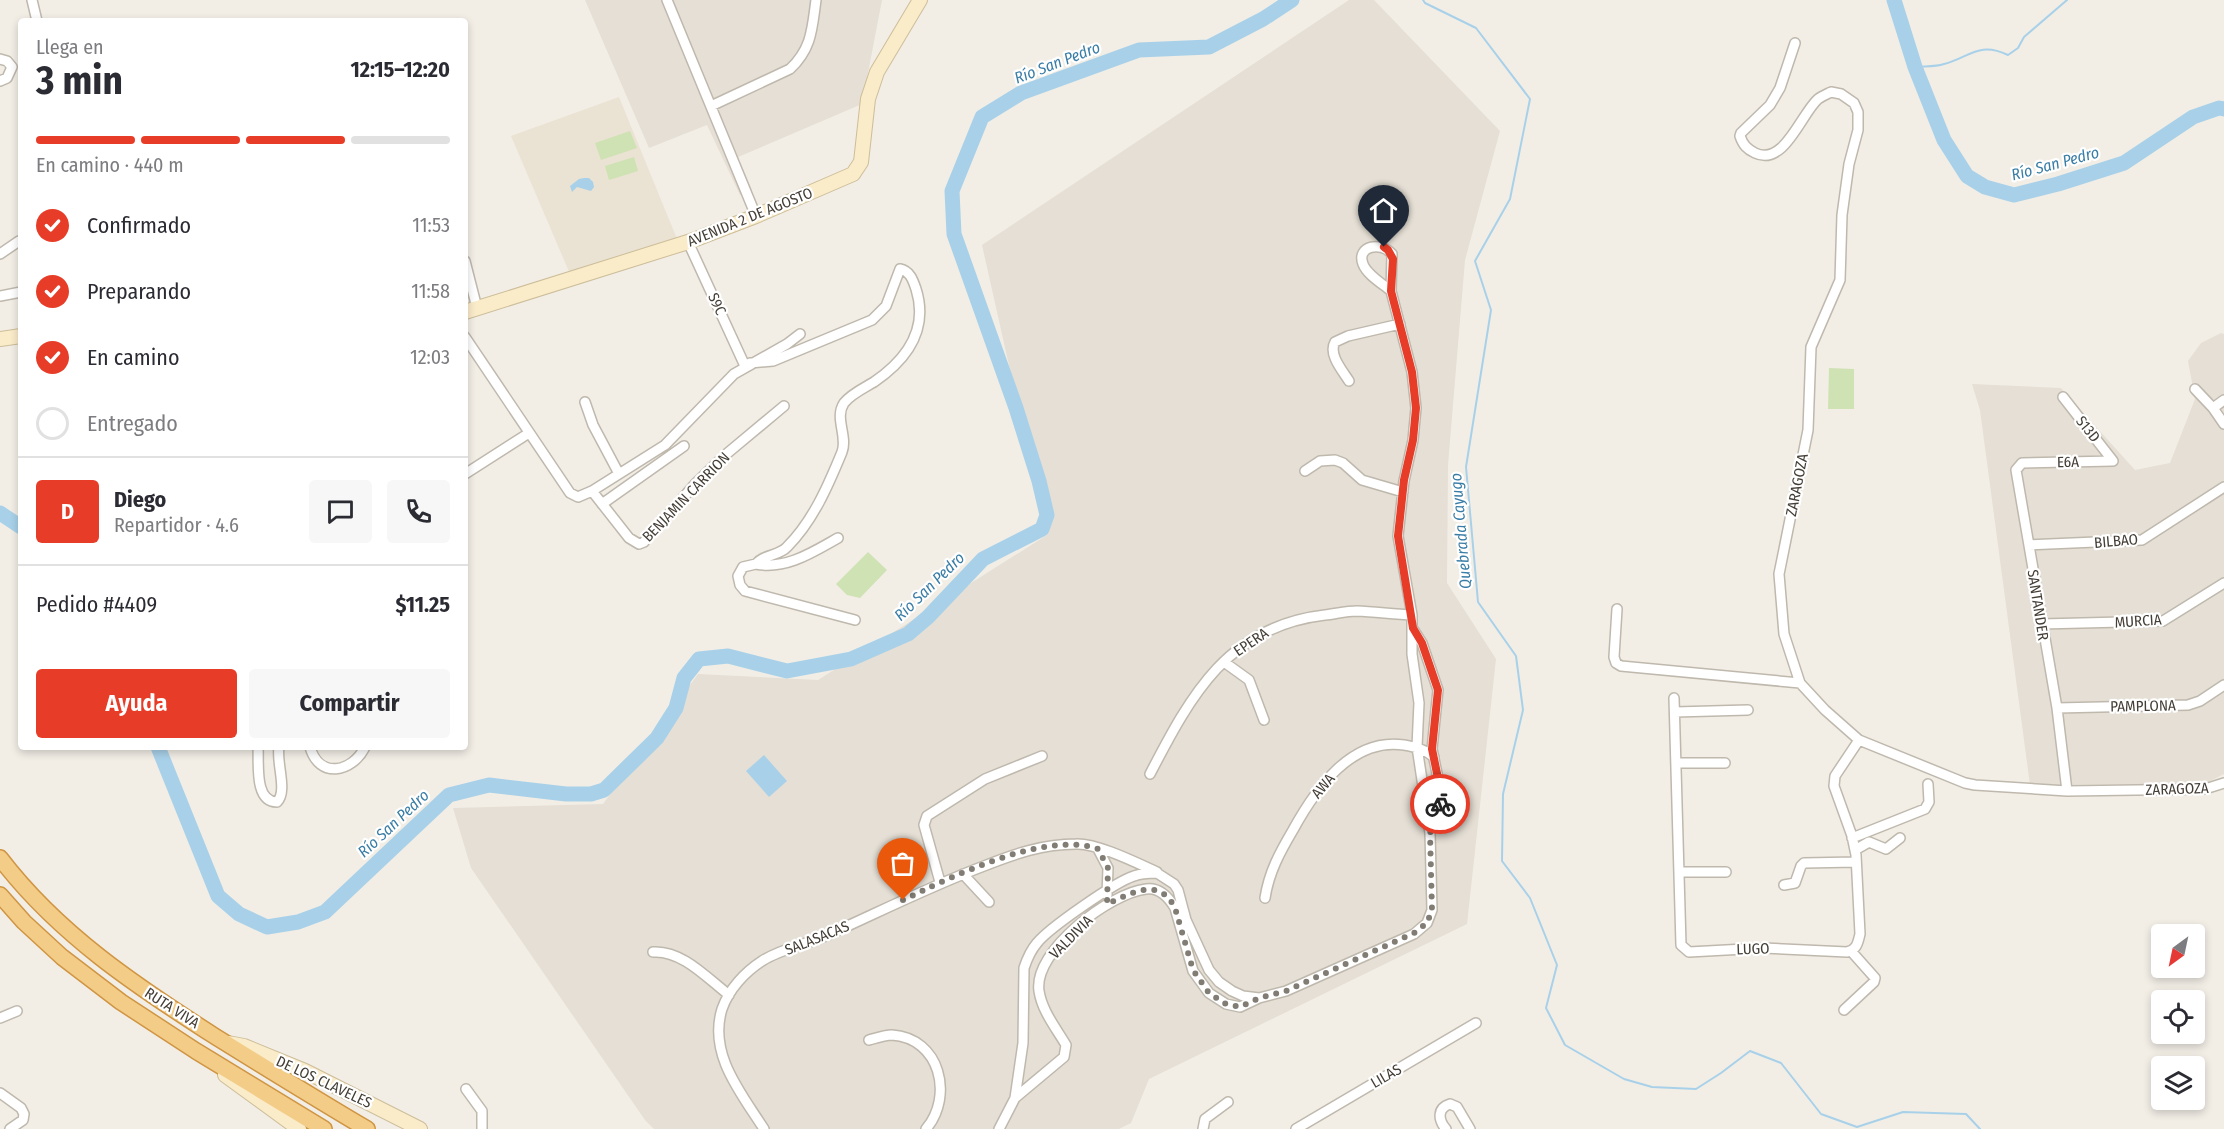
<!DOCTYPE html>
<html lang="es">
<head>
<meta charset="utf-8">
<style>
  :root { --surface:#fff; --page:#f7f7f7; --text:#2b2b33; --muted:#7c7c81; --line:#e1e1e2; --accent:#e73d28 }
  body { margin:0; font-family:"Fira Sans Condensed",sans-serif; background:var(--page); color:var(--text); height:100vh; display:flex; flex-direction:column; font-size:22px; white-space:nowrap }
  * { box-sizing:border-box; margin:0 }
  p { font-size:20px; color:var(--muted) }
  .icon { flex:none; width:33px; height:33px; fill:none; stroke:currentColor; stroke-width:2; stroke-linecap:round; stroke-linejoin:round }
  .map { position:relative; flex:1; overflow:hidden }
  .panel { position:absolute; left:18px; top:18px; width:450px; height:732px; display:flex; flex-direction:column; background:var(--surface); border-radius:6px; box-shadow:0 3px 9px #0003 }
  .panel>* { flex:none }
  .needle { width:39px; rotate:213deg }
  .buttons { position:absolute; left:2151px; top:924px; display:grid; gap:12px }
  .buttons a { display:grid; place-items:center; width:54px; height:54px; border-radius:6px; background:var(--surface); box-shadow:0 3px 9px #0003; font-size:30px }
  .pin { position:absolute; display:grid; place-items:center; width:51px; height:51px; color:#fff; margin:-62px -26px; border-radius:50% 50% 50% 0; rotate:-45deg; box-shadow:0 0 6px #0007 }
  .pin .icon { rotate:45deg }
  .courier { position:absolute; display:grid; place-items:center; width:60px; height:60px; margin:-30px; border:4px solid #e73d28; border-radius:50%; background:#fff; color:#222; box-shadow:0 2px 8px #0007 }
  .overview em { font-style:normal; font-weight:700 }
  .overview div { display:flex; flex-direction:column-reverse }
  .overview { display:flex; align-items:center; justify-content:space-between; height:102px; padding:0 18px }
  h1 { font-size:39px; font-weight:700; line-height:45px }
  .bar { display:grid; grid-template-columns:repeat(4,1fr); gap:9px 6px; align-content:center; height:72px; padding:0 18px }
  .bar i { height:8px; border-radius:4px; background:var(--line) }
  .bar .active { background:var(--accent) }
  .bar p { grid-column:span 4 }
  .line { display:flex; align-items:center; gap:15px; padding:0 18px; border-top:2px solid var(--line) }
  .line div { flex:1 }
  .round { display:grid; place-items:center; flex:none; width:63px; height:63px; border-radius:6px; background:var(--page) }
  ol { padding:0 18px; list-style:none }
  li { display:flex; align-items:center; gap:18px; height:66px }
  li p { margin-inline-start:auto }
  li .icon { padding:6px; border-radius:50%; background:var(--accent); color:#fff; stroke-width:4 }
  li:last-child { color:var(--muted) }
  li i { width:33px; height:33px; border:3px solid var(--line); border-radius:50% }
  .button { display:flex; gap:12px; margin-top:auto; padding:12px 18px }
  .button a { flex:1; height:69px; border-radius:6px; background:var(--accent); color:#fff; font-size:24px; font-weight:700; line-height:69px; text-align:center }
  .button a+a { background:var(--page); color:var(--text) }
  .map>svg:first-child { display:block }
  .residential { fill:#e5dfd5 }
  .education { fill:#eae2d2 }
  .green { fill:#cfe2b3 }
  .water { fill:#a8d1e9 }
  .lines { fill:none; stroke-linecap:round; stroke-linejoin:round }
  .stream { stroke:#a8d1e9; stroke-width:2 }
  .river { stroke:#a8d1e9; stroke-width:15 }
  .minor-casing { stroke:#bfb8ad; stroke-width:12 }
  .secondary-casing { stroke:#cdbe9a; stroke-width:16 }
  .trunk-casing { stroke:#cf9543; stroke-width:18 }
  .minor { stroke:#fff; stroke-width:9 }
  .secondary { stroke:#faebc9; stroke-width:14 }
  .trunk { stroke:#f3cc87; stroke-width:15 }
  .done { stroke:#817c74; stroke-width:6; stroke-dasharray:0 10.8 }
  .route { stroke:#e73d28; stroke-width:8 }
  .labels { text-anchor:middle; stroke-width:4.5; stroke-linejoin:round; paint-order:stroke }
  .street-label { font-size:15px; fill:#443e36; stroke:#fff }
  .water-label { font-size:16px; font-style:italic; fill:#397da6; stroke:#fff }
</style>
</head>
<body>
<div class="map">
<svg width="2224" height="1129" viewBox="0 0 2224 1129">
  <rect width="100%" height="100%" fill="#f2eee6"/>
  <path class="residential" d="M585,0H882L862,104L738,157L752,190L740,195L707,125L649,148Z
    M1349,0H1374L1500,131L1465,260L1448,465L1447,583L1496,659L1467,924L1149,1079L1131,1123L1119,1129H654L645,1120L471,868L453,808L603,804L698,674L818,680L1047,535L982,245Z
    M2221,333L2224,334V774L2208,782L2195,784L2030,785L1980,410L1972,384L2061,388L2135,470L2170,463L2195,399L2188,361L2201,343Z"/>
  <path class="education" d="M619,97L677,239L570,274L511,136Z"/>
  <path class="green" d="M630,131L637,148L601,160L595,143Z
    M634,157L638,171L609,180L605,166Z
    M1829,368L1854,369V409H1828Z
    M868,552L887,570L860,598L847,595L836,584Z"/>
  <path class="water" d="M584,178H589L593,182L594,187L591,191L577,187L572,192L570,186L579,179Z
    M764,755L787,781L769,797L746,771Z"/>
  <g class="lines">
    <path class="stream" d="M1423,0L1425,3L1476,28L1530,99L1510,199L1475,261L1491,310L1466,467L1478,602L1516,656L1523,710L1503,794L1502,861L1530,898L1557,965L1546,1008L1565,1045L1624,1079L1652,1087L1696,1089L1721,1073L1750,1051L1781,1063L1821,1114L1857,1127L1903,1112L1966,1114L1980,1129
      M1915,67C1925,66 1935,67 1944,64C1970,57 1979,41 2008,55L2018,48L2024,37L2067,0"/>
    <path class="river" d="M1894,0L1915,67L1944,140L1967,176L1985,187L2014,195L2058,184L2124,163L2193,117L2219,108L2224,109
      M0,513L21,527
      M158,747L218,896L239,914L267,927L298,922L325,912L449,795L489,785L566,794H591L604,790L657,738L676,708L684,678L699,659L728,656L787,671L851,659L908,634L928,617L983,559L1042,529L1047,515L1039,481L1016,408L954,234L952,191L982,117L1021,93L1139,50L1209,47L1263,19L1292,0"/>
    <g class="minor-casing">
      <path id="minor" d="M32,0L37,21
        M667,0L756,216
        M1795,43L1780,88L1770,105L1741,133L1740,136C1743,145 1747,149 1755,153C1784,167 1801,114 1818,99C1822,96 1827,94 1831,92L1841,94L1854,103L1858,112V130L1849,164L1842,215L1840,280L1811,347L1808,430L1779,574L1784,634L1800,683L1825,710L1859,740L1965,783L1975,785L2067,791L2205,789L2224,783
        M0,59L7,61L12,67L7,78L0,81
        M711,106L790,69C812,48 812,29 816,0
        M688,242L745,366
        M0,254L19,241
        M465,261L477,308
        M0,296L21,292
        M465,337L570,493L578,497L592,491L665,445L734,374L787,344L800,334
        M750,363L773,361L872,320L886,306L900,269C910,271 913,280 916,289C929,330 906,360 874,382C864,388 851,394 844,403C834,418 848,436 842,452C828,486 813,521 787,547C779,556 764,554 756,564C786,570 813,552 838,538
        M1349,381C1342,370 1328,354 1335,342L1348,336L1400,324
        M2195,389L2213,408L2224,424
        M2063,397L2113,461
        M585,402L593,425L618,472
        M2213,408L2224,400
        M1305,471L1320,461L1335,460L1343,463L1362,480L1403,492
        M465,474L529,433
        M592,491L629,538L639,544L644,542L696,483L724,456L784,406
        M602,504L684,446
        M2029,545L2142,540L2224,487
        M756,564L743,567L738,576L740,585L745,591L855,620
        M1617,609L1614,657L1616,663L1621,666L1800,683
        M2041,624L2163,621L2224,583
        M1413,629L1422,643L1438,690L1432,749L1441,793L1440,808L1431,831
        M1224,662L1249,680L1264,720
        M1674,698L1681,945L1689,952L1763,948L1847,952C1857,950 1858,942 1860,934L1856,855L1852,836L1834,786L1835,776L1859,740
        M2057,708L2188,705L2200,701L2224,685
        M1675,712L1748,710
        M258,747C259,763 254,802 277,802C288,791 276,763 279,747
        M310,747C319,779 352,773 365,747
        M1677,763H1725
        M1150,774C1191,695 1228,626 1325,615C1335,614 1346,611 1357,611C1375,612 1394,614 1412,615
        M2067,791L2057,708L2016,470L2022,463L2113,461
        M1852,838L1925,809L1929,802L1928,784
        M1098,849L1108,868L1107,895
        M1855,850L1869,842L1886,849L1900,838
        M1679,872H1726
        M963,874L989,902
        M940,882L924,825L927,816L985,779L1042,756
        M1784,885L1795,883L1801,866L1804,863L1856,862
        M1265,898C1269,872 1280,852 1293,830C1315,790 1351,737 1404,745C1416,747 1424,749 1434,757
        M653,952C682,950 707,978 729,995
        M1844,1010L1874,982L1875,978L1851,951
        M0,1018L17,1011
        M869,1040C876,1038 885,1035 892,1035C940,1038 954,1096 926,1129
        M466,1089L482,1111V1129
        M0,1093L21,1108L24,1114L23,1120L10,1129
        M1015,1098L1064,1057L1066,1045C1056,1028 1042,1011 1039,991C1033,951 1110,893 1146,889C1160,887 1169,898 1175,908L1193,971L1209,993L1226,1004L1240,1007L1259,998
        M764,1129C741,1093 708,1054 722,1009C729,989 745,972 762,961C782,948 809,944 830,934C881,911 931,886 984,866C1014,854 1043,844 1076,844C1097,843 1137,863 1157,872
        M999,1129L1015,1098L1023,1043L1024,968C1027,959 1031,950 1037,943C1049,928 1115,882 1134,876C1141,873 1149,873 1157,873L1174,884L1178,890L1186,920L1209,970L1219,982L1232,991L1243,996L1259,998L1286,991L1414,934L1427,923L1432,910L1430,833L1417,747L1419,703L1412,654V615L1398,536L1404,481L1413,440L1416,408L1412,372L1391,291L1392,254C1381,241 1356,246 1363,264C1367,275 1383,284 1391,291
        M1203,1129L1205,1119L1228,1102
        M1296,1129L1476,1023
        M1446,1129C1438,1120 1437,1108 1450,1104L1457,1107L1470,1129"/>
    </g>
    <g class="secondary-casing">
      <path id="secondary" d="M465,312L688,242L756,216L853,174L861,162L868,99L877,72L920,0
        M0,339L21,336
        M228,1043L244,1046L305,1071L420,1129
        M225,1075L299,1129"/>
    </g>
    <g class="trunk-casing">
      <path id="trunk" d="M0,858C58,934 136,986 216,1037C266,1068 316,1099 367,1129
        M0,895L24,922L62,957L121,1002L196,1051L324,1129"/>
    </g>
    <use href="#minor" class="minor"/>
    <use href="#secondary" class="secondary"/>
    <use href="#trunk" class="trunk"/>
  </g>
  <g class="lines">
    <path class="done" d="M903,900C952,877 1045,830 1098,849L1108,868L1107,904C1132,893 1159,876 1175,908L1193,970L1209,993L1226,1004L1240,1007L1259,998L1286,991L1414,933L1427,923L1432,910L1430,833L1440,804"/>
    <path class="route" d="M1384,247L1388,250L1393,259L1391,291L1412,372L1416,408L1413,440L1404,480L1398,536L1413,628L1422,643L1438,690L1432,749L1441,793L1440,804"/>
  </g>
  <g class="labels">
    <g class="street-label">
      <text transform="translate(750 217) rotate(-22)" y="5">AVENIDA 2 DE AGOSTO</text>
      <text transform="translate(717 304) rotate(65)" y="5">S9C</text>
      <text transform="translate(2088 429) rotate(51)" y="5">S13D</text>
      <text transform="translate(2068 462) rotate(-1)" y="5">E6A</text>
      <text transform="translate(1797 485) rotate(-79)" y="5">ZARAGOZA</text>
      <text transform="translate(686 497) rotate(-46)" y="5">BENJAMIN CARRION</text>
      <text transform="translate(2116 541) rotate(-5)" y="5">BILBAO</text>
      <text transform="translate(2038 605) rotate(81)" y="5">SANTANDER</text>
      <text transform="translate(2138 621) rotate(-4)" y="5">MURCIA</text>
      <text transform="translate(1251 642) rotate(-34)" y="5">EPERA</text>
      <text transform="translate(2143 706) rotate(-1)" y="5">PAMPLONA</text>
      <text transform="translate(1323 786) rotate(-50)" y="5">AWA</text>
      <text transform="translate(2177 789) rotate(-2)" y="5">ZARAGOZA</text>
      <text transform="translate(1071 937) rotate(-45)" y="5">VALDIVIA</text>
      <text transform="translate(817 938) rotate(-22)" y="5">SALASACAS</text>
      <text transform="translate(1753 949) rotate(-2)" y="5">LUGO</text>
      <text transform="translate(172 1008) rotate(33)" y="5">RUTA VIVA</text>
      <text transform="translate(1386 1076) rotate(-30)" y="5">LILAS</text>
      <text transform="translate(324 1082) rotate(25)" y="5">DE LOS CLAVELES</text>
    </g>
    <g class="water-label">
      <text transform="translate(1057 62) rotate(-21)" y="6">Río San Pedro</text>
      <text transform="translate(2055 163) rotate(-15)" y="6">Río San Pedro</text>
      <text transform="translate(1460 531) rotate(-95)" y="6">Quebrada Cayugo</text>
      <text transform="translate(929 586) rotate(-44)" y="6">Río San Pedro</text>
      <text transform="translate(393 823) rotate(-43)" y="6">Río San Pedro</text>
    </g>
  </g>
</svg>
<div class="buttons">
<a><svg class="needle" viewBox="-14 -14 28 28"><path d="M0-13l5 13h-10z" fill="#e53935"/><path d="M0 13l5-13h-10z" fill="#7c7c81"/></svg></a>
<a><svg class="icon" aria-label="locate" viewBox="0 0 24 24"><circle cx="12" cy="12" r="6"/><path d="M12 2v4M12 18v4M2 12h4M18 12h4"/></svg></a>
<a><svg class="icon" aria-label="layers" viewBox="0 0 24 24"><path d="M12 4l9 5-9 5-9-5zM3 14l9 5 9-5"/></svg></a>
</div>
<div class="pin" style="left:903px;top:900px;background:#ea580c"><svg class="icon" aria-label="bag" viewBox="0 0 24 24"><path d="M5 8h14l-1 12H6zM9 8a3 3 0 0 1 6 0"/></svg></div>
<div class="pin" style="left:1384px;top:247px;background:#1f2937"><svg class="icon" aria-label="home" viewBox="0 0 24 24"><path d="M3 11l9-7 9 7M6 9v11h12V9"/></svg></div>
<div class="courier" style="left:1440px;top:804px"><svg class="icon" aria-label="bike" viewBox="0 0 24 24"><circle cx="6" cy="16" r="4"/><circle cx="18" cy="16" r="4"/><path d="M6 16l4-8h5l3 8M10 8l3 8H6M13 5h3"/></svg></div>
<section class="panel">
<div class="overview"><div><h1>3 min</h1><p>Llega en</p></div><em>12:15–12:20</em></div>
<div class="bar"><i class="active"></i><i class="active"></i><i class="active"></i><i></i><p>En camino · 440 m</p></div>
<ol>
<li><svg class="icon" aria-label="check" viewBox="0 0 24 24"><path d="M5 12l5 5 9-10"/></svg>Confirmado<p>11:53</p></li>
<li><svg class="icon" aria-label="check" viewBox="0 0 24 24"><path d="M5 12l5 5 9-10"/></svg>Preparando<p>11:58</p></li>
<li><svg class="icon" aria-label="check" viewBox="0 0 24 24"><path d="M5 12l5 5 9-10"/></svg>En camino<p>12:03</p></li>
<li><i></i>Entregado</li>
</ol>
<div class="line" style="height:108px"><b class="round" style="background:var(--accent);color:#fff">D</b><div><b>Diego</b><p>Repartidor · 4.6</p></div><a class="round"><svg class="icon" aria-label="chat" viewBox="0 0 24 24"><path d="M4 5h16v11H9l-5 4z"/></svg></a><a class="round"><svg class="icon" aria-label="phone" viewBox="0 0 24 24"><path d="M5 4h4l2 5-3 2q2 4 5 5l2-3 5 2v4C11 20 4 13 5 4z"/></svg></a></div>
<div class="line" style="height:78px"><div>Pedido #4409</div><b>$11.25</b></div>
<div class="button"><a>Ayuda</a><a>Compartir</a></div>
</section>
</div>
</body>
</html>
